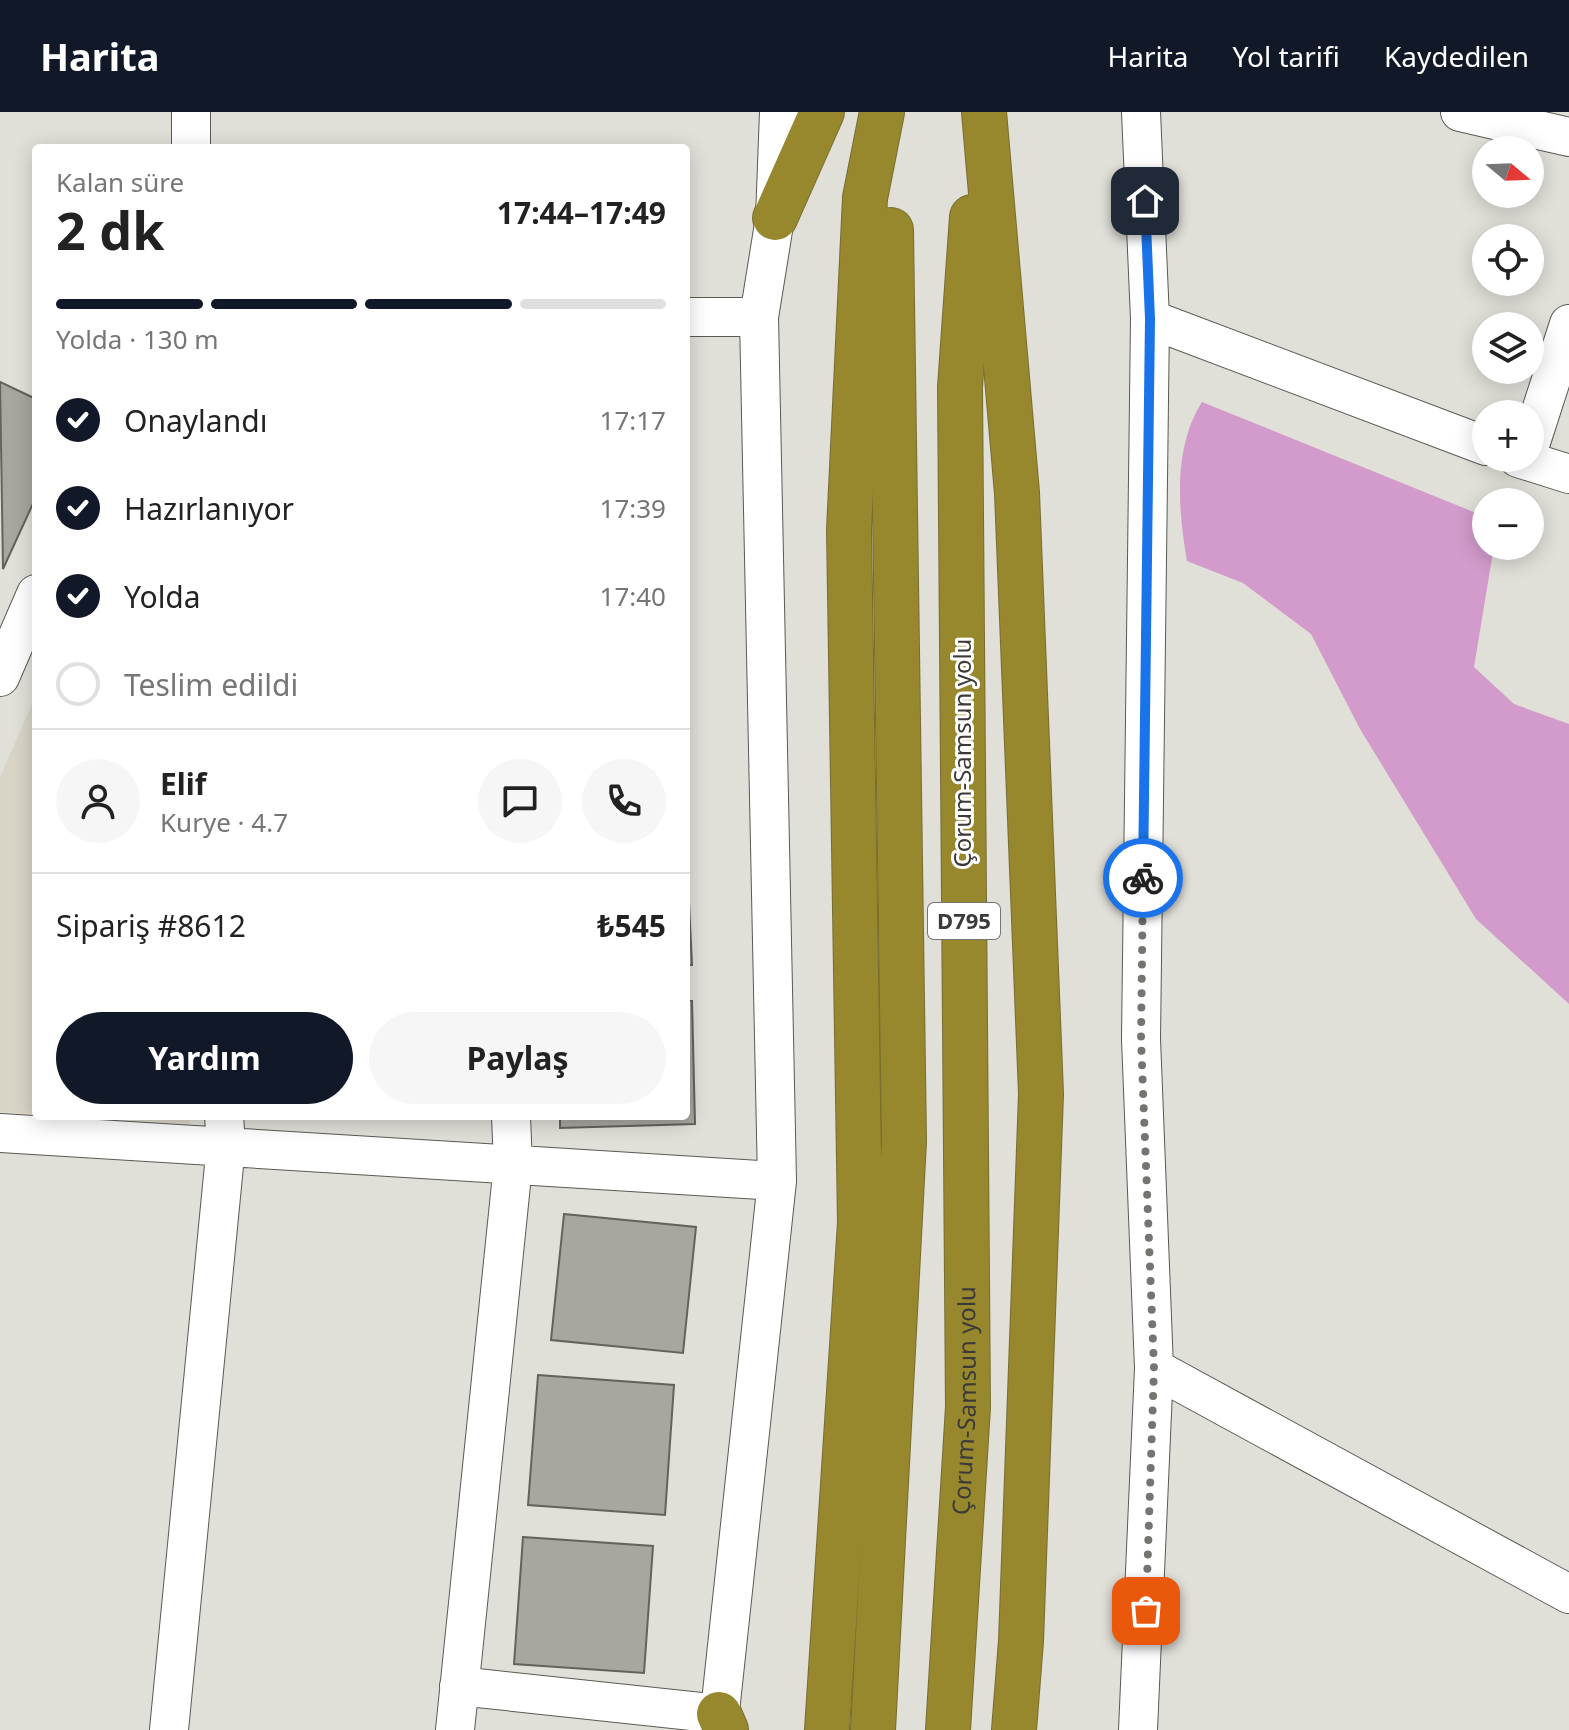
<!DOCTYPE html>
<html lang="tr">
<head>
<meta charset="utf-8">
<style>
  :root { --surface:#fff; --page:#f6f6f6; --text:#222; --muted:#767676; --line:#e0e0e0; --accent:#111827 }
  body { margin:0; font-family:"Noto Sans",sans-serif; background:var(--page); color:var(--text); height:100vh; display:flex; flex-direction:column; font-size:30px; white-space:nowrap }
  * { box-sizing:border-box; margin:0 }
  p { font-size:26px; color:var(--muted) }
  .icon { flex:none; width:44px; height:44px; fill:none; stroke:currentColor; stroke-width:2; stroke-linecap:round; stroke-linejoin:round }
  .map { position:relative; flex:1; overflow:hidden }
  .panel { position:absolute; left:32px; top:32px; width:658px; height:976px; display:flex; flex-direction:column; background:var(--surface); border-radius:8px; box-shadow:0 4px 20px #0003 }
  .panel>* { flex:none }
  .needle { width:52px; rotate:109deg }
  .controls { position:absolute; left:1472px; top:24px; display:grid; gap:16px }
  .controls a { display:grid; place-items:center; width:72px; height:72px; border-radius:50%; background:var(--surface); box-shadow:0 4px 20px #0003; font-size:40px }
  .pin { position:absolute; display:grid; place-items:center; width:68px; height:68px; color:#fff; margin:-34px; border-radius:16px; box-shadow:0 4px 12px #0006 }
  .courier { position:absolute; display:grid; place-items:center; width:80px; height:80px; margin:-40px; border:6px solid #1a73e8; border-radius:50%; background:#fff; color:#222; box-shadow:0 2px 10px #0007 }
  .headline em { font-style:normal; font-weight:700 }
  .headline div { display:flex; flex-direction:column-reverse }
  .headline { display:flex; align-items:center; justify-content:space-between; height:136px; padding:0 24px }
  h1 { font-size:52px; font-weight:700; line-height:60px }
  .bar { display:grid; grid-template-columns:repeat(4,1fr); gap:12px 8px; align-content:center; height:96px; padding:0 24px }
  .bar i { height:10px; border-radius:6px; background:var(--line) }
  .bar .on { background:var(--accent) }
  .bar p { grid-column:span 4 }
  .line { display:flex; align-items:center; gap:20px; padding:0 24px; border-top:2px solid var(--line) }
  .line div { flex:1 }
  .round { display:grid; place-items:center; flex:none; width:84px; height:84px; border-radius:42px; background:var(--page) }
  ol { padding:0 24px; list-style:none }
  li { display:flex; align-items:center; gap:24px; height:88px }
  li p { margin-inline-start:auto }
  li .icon { padding:8px; border-radius:50%; background:var(--accent); color:#fff; stroke-width:4 }
  li:last-child { color:var(--muted) }
  li i { width:44px; height:44px; border:4px solid var(--line); border-radius:50% }
  .button { display:flex; gap:16px; margin-top:auto; padding:16px 24px }
  .button a { flex:1; height:92px; border-radius:48px; background:var(--accent); color:#fff; font-size:32px; font-weight:700; line-height:92px; text-align:center }
  .button a+a { background:var(--page); color:var(--text) }
  header { display:flex; align-items:center; gap:48px; box-sizing:border-box; height:112px; padding:0 40px; background:var(--accent); color:#fff }
  header strong { font-size:38px }
  nav { display:flex; gap:44px; margin-inline-start:auto; font-size:28px }
  .map>svg:first-child { display:block }
  .built { fill:#d8d5c7 }
  .green { fill:#d29bcb }
  .building { fill:#a7a69f; stroke:#63625c; stroke-width:2 }
  .lines { fill:none; stroke-linecap:round; stroke-linejoin:round }
  .street-casing { stroke:#5a5953; stroke-width:40 }
  .highway-casing { stroke:#776d31; stroke-width:46 }
  .street { stroke:#fff; stroke-width:38 }
  .highway { stroke:#98882d; stroke-width:44 }
  .done { stroke:#757470; stroke-width:8; stroke-dasharray:0 14.4 }
  .route { stroke:#1a73e8; stroke-width:10 }
  .labels { text-anchor:middle; stroke-width:6; stroke-linejoin:round; paint-order:stroke }
  .shield { fill:#fff; stroke:#767574; stroke-width:2 }
  .shield-label { font-size:22px; font-weight:bold; fill:#3b3a38 }
  .street-label { font-size:24px; fill:#3b3a38; stroke:#fff }
</style>
</head>
<body>
<header>
<strong>Harita</strong>
<nav><a>Harita</a><a>Yol tarifi</a><a>Kaydedilen</a></nav>
</header>
<div class="map">
<svg width="1569" height="1618" viewBox="0 0 1569 1618">
  <rect width="100%" height="100%" fill="#e0dfd8"/>
  <path class="built" d="M36,583V1002L0,1000V665Z
    M69,1004H190V1012Z"/>
  <path class="green" d="M1202,290L1486,405V434H1494L1474,555L1514,592L1569,612V892L1476,807L1360,617L1311,522L1243,471L1187,449C1178,397 1173,336 1202,290Z"/>
  <path class="building" d="M0,270L36,287V385L3,457Z
    M686,728L692,853H686Z
    M686,889H692L695,1012L560,1016V1004H686Z
    M564,1102L696,1115L683,1241L551,1228Z
    M538,1263L674,1273L665,1403L528,1393Z
    M523,1425L653,1434L644,1561L514,1552Z"/>
  <g class="lines">
    <g class="street-casing">
      <path id="street" d="M1460,0L1569,25
        M191,36V0
        M686,205H759
        M1150,207L1486,334
        M1530,333L1569,212
        M1518,346L1569,362
        M0,565L36,482
        M0,1021L777,1069
        M1154,1256L1569,1482
        M459,1574L719,1602
        M169,1618L226,1033L224,1004
        M455,1618L513,1053L511,1004
        M718,1618L777,1069L759,205L775,106L779,0
        M1138,1618L1154,1256L1141,927L1150,207L1141,0"/>
    </g>
    <g class="highway-casing">
      <g id="highway">
        <path d="M984,0L1017,381L1041,982L1021,1529L1014,1618"/>
        <path d="M775,106L822,0"/>
        <path d="M719,1602L726,1618"/>
        <path d="M827,1618L860,1111L849,418L865,86L882,0"/>
        <path d="M873,1618L904,1029L891,118"/>
        <path id="s1" d="M948,1618L968,1295L960,275L972,105"/>
      </g>
    </g>
    <use href="#street" class="street"/>
    <use href="#highway" class="highway"/>
  </g>
  <g class="lines">
    <path class="done" d="M1143,766L1141,927L1154,1256L1146,1499"/>
    <path class="route" d="M1143,766L1150,207L1145,89"/>
  </g>
  <g class="labels">
    <rect class="shield" x="928" y="791" width="72" height="36" rx="6"/>
    <g class="shield-label">
      <text x="964" y="817">D795</text>
    </g>
    <g class="street-label">
      <text transform="translate(963 641) rotate(-90)" y="8">Çorum-Samsun yolu</text>
      <text dy="8" stroke="none"><textPath href="#s1" startOffset="330">Çorum-Samsun yolu</textPath></text>
    </g>
  </g>
</svg>
<div class="controls">
<a><svg class="needle" viewBox="-14 -14 28 28"><path d="M0-13l5 13h-10z" fill="#e53935"/><path d="M0 13l5-13h-10z" fill="#767676"/></svg></a>
<a><svg class="icon" aria-label="locate" viewBox="0 0 24 24"><circle cx="12" cy="12" r="6"/><path d="M12 2v4M12 18v4M2 12h4M18 12h4"/></svg></a>
<a><svg class="icon" aria-label="layers" viewBox="0 0 24 24"><path d="M12 4l9 5-9 5-9-5zM3 14l9 5 9-5"/></svg></a>
<a>+</a>
<a>−</a>
</div>
<div class="pin" style="left:1146px;top:1499px;background:#ea580c"><svg class="icon" aria-label="bag" viewBox="0 0 24 24"><path d="M5 8h14l-1 12H6zM9 8a3 3 0 0 1 6 0"/></svg></div>
<div class="pin" style="left:1145px;top:89px;background:#1f2937"><svg class="icon" aria-label="home" viewBox="0 0 24 24"><path d="M3 11l9-7 9 7M6 9v11h12V9"/></svg></div>
<div class="courier" style="left:1143px;top:766px"><svg class="icon" aria-label="bike" viewBox="0 0 24 24"><circle cx="6" cy="16" r="4"/><circle cx="18" cy="16" r="4"/><path d="M6 16l4-8h5l3 8M10 8l3 8H6M13 5h3"/></svg></div>
<section class="panel">
<div class="headline"><div><h1>2 dk</h1><p>Kalan süre</p></div><em>17:44–17:49</em></div>
<div class="bar"><i class="on"></i><i class="on"></i><i class="on"></i><i></i><p>Yolda · 130 m</p></div>
<ol>
<li><svg class="icon" aria-label="check" viewBox="0 0 24 24"><path d="M5 12l5 5 9-10"/></svg>Onaylandı<p>17:17</p></li>
<li><svg class="icon" aria-label="check" viewBox="0 0 24 24"><path d="M5 12l5 5 9-10"/></svg>Hazırlanıyor<p>17:39</p></li>
<li><svg class="icon" aria-label="check" viewBox="0 0 24 24"><path d="M5 12l5 5 9-10"/></svg>Yolda<p>17:40</p></li>
<li><i></i>Teslim edildi</li>
</ol>
<div class="line" style="height:144px"><a class="round"><svg class="icon" aria-label="person" viewBox="0 0 24 24"><circle cx="12" cy="8" r="4"/><path d="M4 21q1-7 8-7t8 7"/></svg></a><div><b>Elif</b><p>Kurye · 4.7</p></div><a class="round"><svg class="icon" aria-label="chat" viewBox="0 0 24 24"><path d="M4 5h16v11H9l-5 4z"/></svg></a><a class="round"><svg class="icon" aria-label="phone" viewBox="0 0 24 24"><path d="M5 4h4l2 5-3 2q2 4 5 5l2-3 5 2v4C11 20 4 13 5 4z"/></svg></a></div>
<div class="line" style="height:104px"><div>Sipariş #8612</div><b>₺545</b></div>
<div class="button"><a>Yardım</a><a>Paylaş</a></div>
</section>
</div>
</body>
</html>
